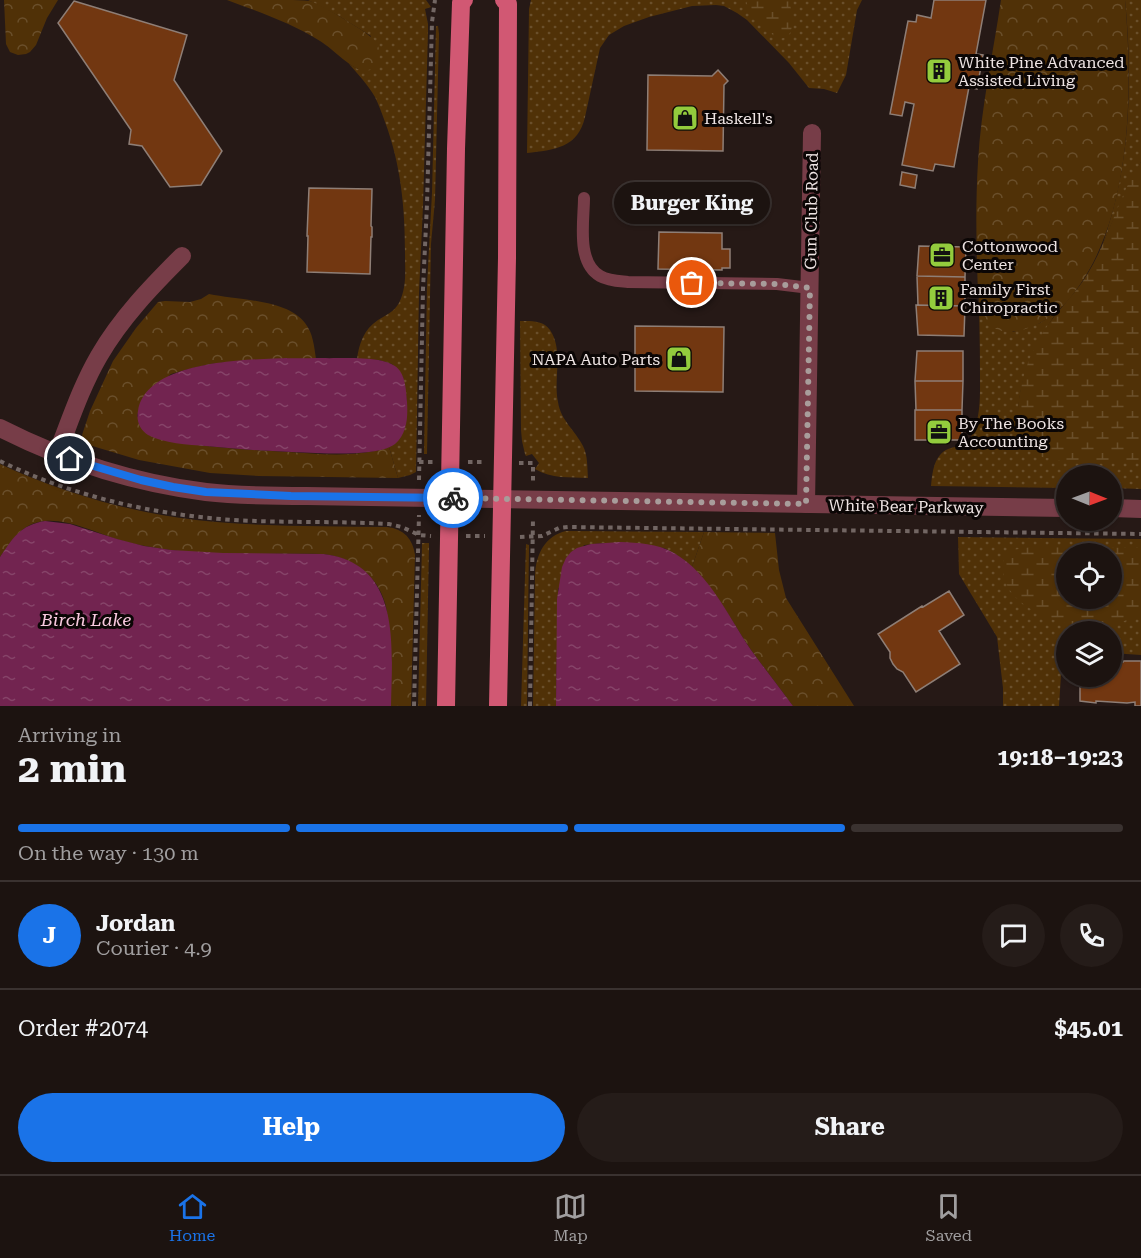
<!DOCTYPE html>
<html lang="en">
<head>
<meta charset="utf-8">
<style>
  :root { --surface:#1c1310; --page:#251c19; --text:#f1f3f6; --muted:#a09e9f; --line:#3a3230; --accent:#1a73e8 }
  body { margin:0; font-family:"Roboto Serif",serif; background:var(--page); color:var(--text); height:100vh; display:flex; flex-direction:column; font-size:22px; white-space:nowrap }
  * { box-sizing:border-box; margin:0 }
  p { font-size:20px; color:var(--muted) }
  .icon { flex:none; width:33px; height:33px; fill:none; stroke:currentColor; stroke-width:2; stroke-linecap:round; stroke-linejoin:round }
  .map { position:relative; height:706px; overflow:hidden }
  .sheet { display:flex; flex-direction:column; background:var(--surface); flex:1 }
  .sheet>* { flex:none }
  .needle { width:39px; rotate:91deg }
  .buttons { position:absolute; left:1056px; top:465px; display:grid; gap:12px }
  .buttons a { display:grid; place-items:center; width:66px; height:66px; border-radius:50%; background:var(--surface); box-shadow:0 2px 4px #0004,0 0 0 2px var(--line); font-size:30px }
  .pin { position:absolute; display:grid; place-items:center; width:51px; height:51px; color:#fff; margin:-26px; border:3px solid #fff; border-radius:50%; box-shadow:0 2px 6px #0007 }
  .courier { position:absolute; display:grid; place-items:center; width:60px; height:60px; margin:-30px; border:4px solid #1a73e8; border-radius:50%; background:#fff; color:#222; box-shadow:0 2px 8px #0007 }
  .bubble { position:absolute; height:42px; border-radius:21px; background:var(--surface); box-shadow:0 2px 4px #0004,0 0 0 2px var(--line); font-size:20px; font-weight:700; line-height:42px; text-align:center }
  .overview em { font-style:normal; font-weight:700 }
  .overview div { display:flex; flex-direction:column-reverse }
  .overview { display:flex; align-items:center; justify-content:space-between; height:102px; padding:0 18px }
  h1 { font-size:39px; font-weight:700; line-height:45px }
  .bar { display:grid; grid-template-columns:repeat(4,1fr); gap:9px 6px; align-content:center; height:72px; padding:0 18px }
  .bar i { height:8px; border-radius:4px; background:var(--line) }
  .bar .on { background:var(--accent) }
  .bar p { grid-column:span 4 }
  .line { display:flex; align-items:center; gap:15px; padding:0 18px; border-top:2px solid var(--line) }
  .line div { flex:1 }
  .round { display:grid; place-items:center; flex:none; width:63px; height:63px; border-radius:32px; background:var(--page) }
  .button { display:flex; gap:12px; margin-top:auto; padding:12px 18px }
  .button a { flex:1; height:69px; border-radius:36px; background:var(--accent); color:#fff; font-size:24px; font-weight:700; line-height:69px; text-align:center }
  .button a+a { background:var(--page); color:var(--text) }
  .tab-bar { display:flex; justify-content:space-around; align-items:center; height:84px; border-top:2px solid var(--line); background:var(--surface); font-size:16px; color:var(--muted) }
  .tab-bar a { display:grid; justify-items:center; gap:3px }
  .tab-bar .on { color:var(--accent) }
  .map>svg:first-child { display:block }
  .grass { fill:url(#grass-dots); fill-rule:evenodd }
  .forest { fill:url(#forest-crowns) }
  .wetland { fill:url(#wetland-marsh); fill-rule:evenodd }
  .water { fill:url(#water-ripples) }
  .building { fill:#723711; stroke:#8e7e76; stroke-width:1.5 }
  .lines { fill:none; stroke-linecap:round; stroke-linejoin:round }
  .path { stroke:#726663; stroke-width:4; stroke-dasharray:4.5 4.5; stroke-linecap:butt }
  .service { stroke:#773d48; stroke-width:12 }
  .minor { stroke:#773d48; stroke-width:18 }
  .tertiary { stroke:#773d48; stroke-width:18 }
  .primary { stroke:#d15873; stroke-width:18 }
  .done { stroke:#a89d9b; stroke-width:6; stroke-dasharray:0 10.8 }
  .route { stroke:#1a73e8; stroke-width:8 }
  .labels { text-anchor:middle; stroke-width:6; stroke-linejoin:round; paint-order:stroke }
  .poi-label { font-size:16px; fill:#eee4e3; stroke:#0b0605; text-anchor:start }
  .street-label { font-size:16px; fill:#eee4e3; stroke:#0b0605 }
  .water-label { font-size:18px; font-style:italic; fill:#f9c9df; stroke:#0b0605 }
</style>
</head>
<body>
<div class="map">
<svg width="1141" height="706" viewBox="0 0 1141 706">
  <defs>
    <pattern id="grass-dots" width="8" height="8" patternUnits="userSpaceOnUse" patternTransform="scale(1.5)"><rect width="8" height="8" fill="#503107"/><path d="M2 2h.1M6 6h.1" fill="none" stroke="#6a4f2b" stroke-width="1.8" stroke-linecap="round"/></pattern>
    <pattern id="forest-crowns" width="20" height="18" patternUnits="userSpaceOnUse" patternTransform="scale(1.5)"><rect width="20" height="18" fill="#503107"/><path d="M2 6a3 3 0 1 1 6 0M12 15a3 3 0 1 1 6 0" fill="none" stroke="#6a4f2b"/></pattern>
    <pattern id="wetland-marsh" width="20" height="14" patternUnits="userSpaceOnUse" patternTransform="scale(1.5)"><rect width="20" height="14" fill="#503107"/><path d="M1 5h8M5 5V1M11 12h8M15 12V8" fill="none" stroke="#6a4f2b"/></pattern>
    <pattern id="water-ripples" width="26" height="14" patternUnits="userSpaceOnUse" patternTransform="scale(1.5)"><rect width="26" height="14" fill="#722450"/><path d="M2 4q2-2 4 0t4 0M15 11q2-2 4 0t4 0" fill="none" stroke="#864469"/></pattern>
  </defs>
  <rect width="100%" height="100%" fill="#261916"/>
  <path class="grass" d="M308,0H426L431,7L425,9L428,24V32L423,206L419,293L416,472L410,475L398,478L389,447L395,443L407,415V404L403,377L392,364L379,360L357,359C359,344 364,329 378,320C386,315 394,312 399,303C407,287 405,271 405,253C405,208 401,165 385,122C382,114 379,105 375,97C368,85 358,74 349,64L358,69L371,36L339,16Z
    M531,0H862L857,10L846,75L837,93L824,89L809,88L789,63L747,20L737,13L724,6L716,5L692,6L649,17L624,26L609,35L600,48L585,117C578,148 554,150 527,153L529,9Z
    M1125,0H1141V162L1127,188L1102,246C1109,225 1115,205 1119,184C1131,126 1131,59 1125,0Z
    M436,26H438L439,34L435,200L431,244L427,454H424L427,285L432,193Z
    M978,276L980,298L1013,332L1040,323L1056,313C1032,349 1012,392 1020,436L1046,457L1083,462H1141V489L1112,488V476H1066V488L931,486C932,476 933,463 940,455C950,443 965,451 973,433C981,415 980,393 980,374C980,341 979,309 978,276Z
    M520,321C531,321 543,320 550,330C564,351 553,379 558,402C561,421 575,430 583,446C588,456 587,467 588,478C569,477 552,479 535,469L539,463L532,454L526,456L525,454L522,441L521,430Z
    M566,531L704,532L692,567L674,553L664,548L604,543L584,545L558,589L556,706H533L535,575C536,554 545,536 566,531Z
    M958,537L1141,539V655L1112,653V632H1066V660L1061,675L1059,706H1003V688L997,637L959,574ZM1066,554H1112V598H1066Z
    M422,543H429V546L426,706H418Z
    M526,544L529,545L527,706H521Z"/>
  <path class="forest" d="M4,0H58L47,18L36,45L30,52L26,54L18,55L10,52L6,44Z
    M227,0C247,0 267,0 287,0C294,0 303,0 310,1C322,5 370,33 376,42C380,48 381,58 377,64C373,70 367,71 361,70C349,67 332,48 320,41C291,23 259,12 227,0Z
    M1001,0H1125C1133,88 1132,211 1079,286C1067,304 1052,319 1031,327C1018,332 1000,336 989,323C976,308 978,281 977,262C976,229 976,195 978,162C981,108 993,54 1001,0Z
    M209,294C237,300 287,299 305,323C313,333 314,346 316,359L230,362L210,364L185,370L171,374L142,399L137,416L152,436C197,448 242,449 288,452C320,454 358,458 389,447L398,478L259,476L210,473L139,460L89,445L84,441L82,435L90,411L113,361L136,328L158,302L165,301L190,302L201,299Z
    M0,464C62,493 129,512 196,520C259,527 324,526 387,527C404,529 413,539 415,555L411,706H391C391,682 391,659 389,635C388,625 388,613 385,603C377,574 351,557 323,554C268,553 211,557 157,548C143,546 129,543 116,539C94,532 69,519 45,521C22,523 12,540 0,557Z
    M704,532L775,533L779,570L786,598L854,706H793C779,687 765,669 751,650C732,622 717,591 692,567Z"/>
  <path class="wetland" d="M746,0H789C792,11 798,45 776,37C771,34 766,28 762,24C754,16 748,11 746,0Z
    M1141,162V462C1117,464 1047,465 1029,451C1009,435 1020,383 1028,363C1032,352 1038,341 1044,331C1057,310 1076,294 1088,273C1102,250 1111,223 1122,198C1127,186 1133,173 1141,162Z
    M1083,547L1141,548V614C1125,621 1110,628 1092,627C1060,626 1009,609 1003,573C1002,565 1003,556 1010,552C1022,544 1067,547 1083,547ZM1066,554H1112V598H1066Z"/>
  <path class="water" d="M322,358C341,359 389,354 400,371C406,380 406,392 407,402C408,417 407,434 395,444C388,449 378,451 369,452C344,455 318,453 292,452C263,451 235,449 206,446C189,445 163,443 148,435C140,430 136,421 138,411C147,353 277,359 322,358Z
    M45,521L70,524L117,539L144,546L171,550L223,553L323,554C402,563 392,646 391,706H0V557C13,538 20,525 45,521Z
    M620,542C638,543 657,543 674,553C710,574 728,616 751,650C765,669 779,687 793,706H556L557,599L562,567L566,558L571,552L577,548L591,544Z"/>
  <path class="building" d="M934,0H986L976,54L983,55L977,89L969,87L954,167L935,164L933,171L902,165L914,104L905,102L902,116L890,114L908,21L916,22L917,15L931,18Z
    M74,1L187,35L174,80L222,151L201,185L170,187L142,146L129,144L131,130L58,23Z
    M718,70L728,81L724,85L723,151L647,150L648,75L712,76Z
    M902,172L917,175L915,188L900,185Z
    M309,188L372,189L371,226L372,227V237H371L370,274L307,272L308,236H307Z
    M659,232L722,233V249H730V268H722V270L658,269Z
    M919,246L966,247L965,277L917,276Z
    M917,276L965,277V306L918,305Z
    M916,305L965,306L964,336L918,335Z
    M635,326L724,327L723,392L635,391Z
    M917,351H963V381H915Z
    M915,381H963L962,410H916Z
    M915,410H962V440H915Z
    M949,591L964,615L939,631L960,664L916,692L903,672L897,669L893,664L890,658V652L878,634L922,606L923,607Z
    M1123,661H1141V706H1135V702L1127,703L1096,701V703L1080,701V676H1112V662H1123Z"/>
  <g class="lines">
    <path class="path" d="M0,461C72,496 154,515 234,520C286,523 338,521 389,524L402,527L419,535L431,536
      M419,462H433
      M468,462H484
      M519,463H533V483
      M419,480L423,289L427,204L432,22L435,0
      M466,536H485
      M520,537L542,536L559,528L568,527L1141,534
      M414,706L419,515
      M530,706L533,518"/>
    <path class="service" d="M584,198C584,221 576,262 600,276C609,281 618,281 628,282L777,284L810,288"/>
    <path class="minor" d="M57,454C70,421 81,387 99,356C121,318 151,287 182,256
      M806,504L812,133"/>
    <path class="tertiary" d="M0,428C65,461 134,483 206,492C239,496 274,496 307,496L1066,508
      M1112,508L1141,509"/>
    <path class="primary" d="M446,706L456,149L461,3L464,0
      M498,706L507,258L508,4L504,0"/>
  </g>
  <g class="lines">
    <path class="done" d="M453,498L806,504L810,288L777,284L692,283"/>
    <path class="route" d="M70,459L141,480L173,487L206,492L291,496L453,498"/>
  </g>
  <defs>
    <g id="building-square" transform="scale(1.35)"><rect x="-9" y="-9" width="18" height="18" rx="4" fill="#93cc3d" stroke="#0b0605"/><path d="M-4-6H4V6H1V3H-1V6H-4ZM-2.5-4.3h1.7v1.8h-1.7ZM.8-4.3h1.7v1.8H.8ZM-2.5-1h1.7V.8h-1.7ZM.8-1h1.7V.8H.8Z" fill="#111"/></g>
    <g id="shop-square" transform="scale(1.35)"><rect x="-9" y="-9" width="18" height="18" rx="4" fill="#93cc3d" stroke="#0b0605"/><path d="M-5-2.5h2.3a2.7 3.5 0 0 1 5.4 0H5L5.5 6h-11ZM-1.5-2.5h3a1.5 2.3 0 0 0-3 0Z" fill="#111"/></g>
    <g id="office-square" transform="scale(1.35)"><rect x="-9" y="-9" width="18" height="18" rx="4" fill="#93cc3d" stroke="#0b0605"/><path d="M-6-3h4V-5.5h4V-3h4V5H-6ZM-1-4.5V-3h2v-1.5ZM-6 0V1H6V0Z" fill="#111"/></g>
  </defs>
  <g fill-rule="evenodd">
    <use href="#building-square" x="939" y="71"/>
    <use href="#shop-square" x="685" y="118"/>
    <use href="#office-square" x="942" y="255"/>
    <use href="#building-square" x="941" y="298"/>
    <use href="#shop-square" x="679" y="359"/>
    <use href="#office-square" x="939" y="432"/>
  </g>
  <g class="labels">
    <g class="poi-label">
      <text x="958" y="68">White Pine Advanced<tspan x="958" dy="18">Assisted Living</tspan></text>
      <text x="704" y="124">Haskell's</text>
      <text x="962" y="252">Cottonwood<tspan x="962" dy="18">Center</tspan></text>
      <text x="960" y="295">Family First<tspan x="960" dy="18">Chiropractic</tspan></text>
      <text x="660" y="365" text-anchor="end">NAPA Auto Parts</text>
      <text x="958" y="429">By The Books<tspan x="958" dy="18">Accounting</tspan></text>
    </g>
    <g class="street-label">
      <text transform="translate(811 211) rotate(-89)" y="6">Gun Club Road</text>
      <text transform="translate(906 506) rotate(1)" y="6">White Bear Parkway</text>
    </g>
    <g class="water-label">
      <text x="86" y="626">Birch Lake</text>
    </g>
  </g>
</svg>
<div class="buttons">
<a><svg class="needle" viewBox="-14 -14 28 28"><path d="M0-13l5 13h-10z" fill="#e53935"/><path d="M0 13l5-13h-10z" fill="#a09e9f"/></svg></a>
<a><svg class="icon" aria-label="locate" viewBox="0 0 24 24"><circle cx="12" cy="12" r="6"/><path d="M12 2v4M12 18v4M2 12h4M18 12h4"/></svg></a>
<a><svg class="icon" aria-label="layers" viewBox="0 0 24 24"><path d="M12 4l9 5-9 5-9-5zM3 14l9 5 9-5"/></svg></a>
</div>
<div class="pin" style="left:692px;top:283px;background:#ea580c"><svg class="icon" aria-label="bag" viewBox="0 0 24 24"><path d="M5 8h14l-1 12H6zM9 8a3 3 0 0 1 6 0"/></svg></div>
<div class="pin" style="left:70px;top:459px;background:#1f2937"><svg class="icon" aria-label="home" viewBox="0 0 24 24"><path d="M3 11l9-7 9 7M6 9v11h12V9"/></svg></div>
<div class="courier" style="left:453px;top:498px"><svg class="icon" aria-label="bike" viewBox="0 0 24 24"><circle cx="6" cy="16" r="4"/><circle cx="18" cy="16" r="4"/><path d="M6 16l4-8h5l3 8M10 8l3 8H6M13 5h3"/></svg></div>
<div class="bubble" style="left:614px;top:182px;width:156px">Burger King</div>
</div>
<section class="sheet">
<div class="overview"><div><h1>2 min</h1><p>Arriving in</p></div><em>19:18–19:23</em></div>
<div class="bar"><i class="on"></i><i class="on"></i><i class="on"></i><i></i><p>On the way · 130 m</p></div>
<div class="line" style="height:108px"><b class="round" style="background:var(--accent);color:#fff">J</b><div><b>Jordan</b><p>Courier · 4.9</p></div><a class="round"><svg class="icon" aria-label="chat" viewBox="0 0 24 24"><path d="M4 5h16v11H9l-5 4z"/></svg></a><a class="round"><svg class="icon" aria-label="phone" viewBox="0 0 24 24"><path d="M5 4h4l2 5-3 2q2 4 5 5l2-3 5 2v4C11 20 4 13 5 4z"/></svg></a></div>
<div class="line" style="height:78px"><div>Order #2074</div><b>$45.01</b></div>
<div class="button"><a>Help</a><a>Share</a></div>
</section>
<nav class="tab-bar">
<a class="on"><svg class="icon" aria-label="home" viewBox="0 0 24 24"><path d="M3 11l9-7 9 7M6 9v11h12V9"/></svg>Home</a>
<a><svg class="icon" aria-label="map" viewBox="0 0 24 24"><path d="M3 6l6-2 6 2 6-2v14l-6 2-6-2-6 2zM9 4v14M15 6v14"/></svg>Map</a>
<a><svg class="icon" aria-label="saved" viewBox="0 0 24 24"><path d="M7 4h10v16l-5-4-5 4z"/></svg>Saved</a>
</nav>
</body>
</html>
